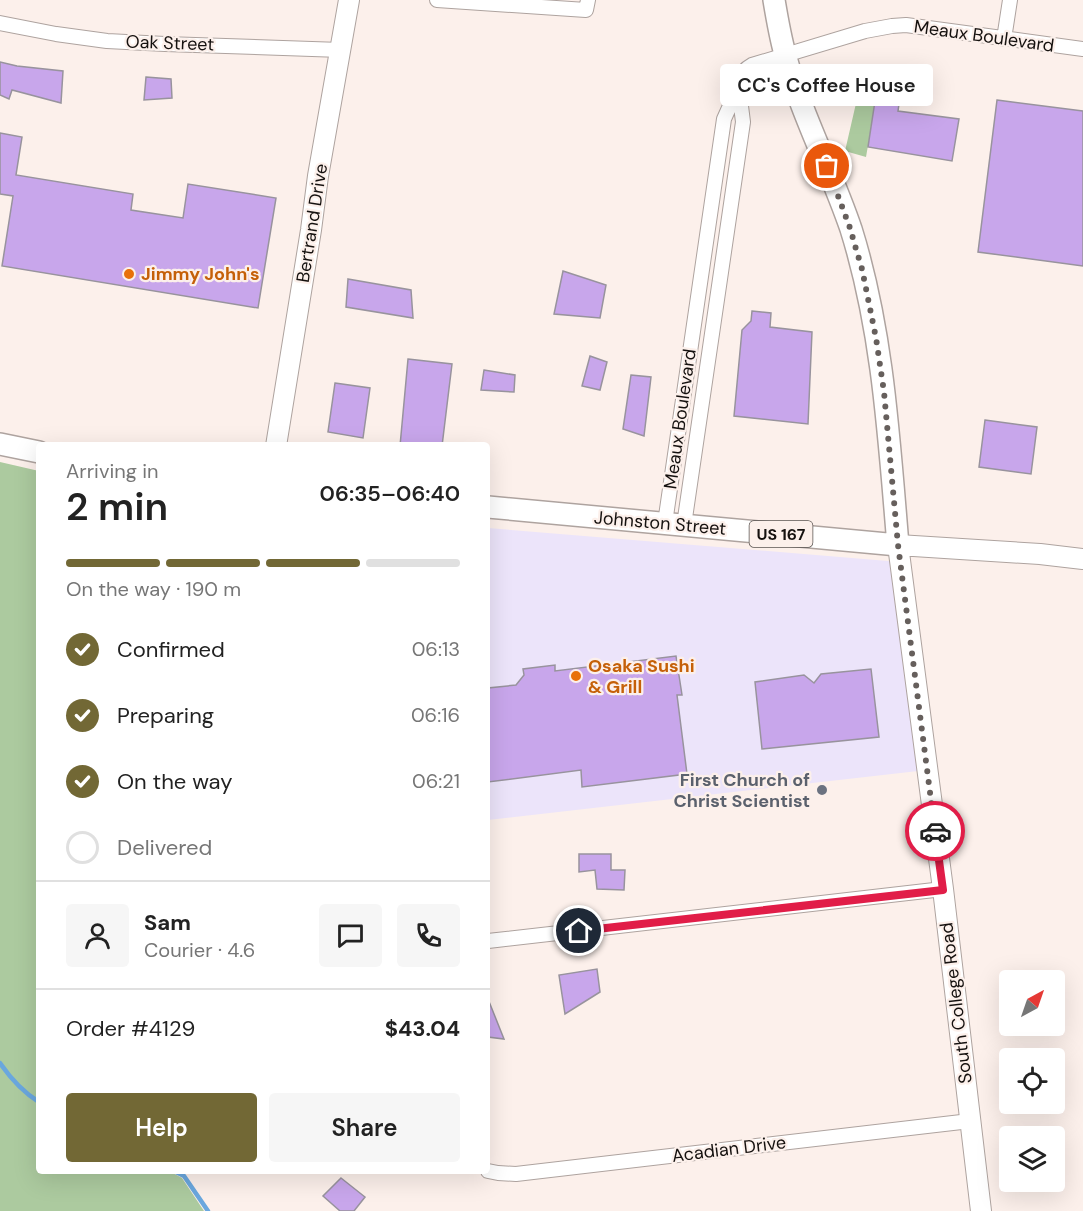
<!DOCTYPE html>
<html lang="en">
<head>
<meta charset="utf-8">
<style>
  :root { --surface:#fff; --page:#f6f6f6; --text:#222; --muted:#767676; --line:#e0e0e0; --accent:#726835 }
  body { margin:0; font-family:"DM Sans",sans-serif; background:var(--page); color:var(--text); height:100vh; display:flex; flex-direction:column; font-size:22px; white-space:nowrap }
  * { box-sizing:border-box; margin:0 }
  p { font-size:20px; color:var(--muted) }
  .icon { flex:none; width:33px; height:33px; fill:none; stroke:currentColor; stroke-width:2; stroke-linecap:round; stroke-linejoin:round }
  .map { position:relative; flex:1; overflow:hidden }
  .sheet { position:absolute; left:36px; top:442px; width:454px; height:732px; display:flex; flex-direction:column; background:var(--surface); border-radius:6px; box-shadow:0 6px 24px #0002 }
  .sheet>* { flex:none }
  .needle { width:39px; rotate:40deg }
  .fabs { position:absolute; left:999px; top:970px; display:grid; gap:12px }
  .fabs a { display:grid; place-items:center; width:66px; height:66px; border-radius:6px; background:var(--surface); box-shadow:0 6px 24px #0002; font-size:30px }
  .pin { position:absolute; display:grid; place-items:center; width:51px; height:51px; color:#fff; margin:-26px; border:3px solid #fff; border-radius:50%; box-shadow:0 2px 6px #0007 }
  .courier { position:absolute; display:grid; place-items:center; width:60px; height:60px; margin:-30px; border:4px solid #e11d48; border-radius:50%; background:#fff; color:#222; box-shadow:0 2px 8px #0007 }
  .bubble { position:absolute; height:42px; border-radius:6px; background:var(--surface); box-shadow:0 6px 24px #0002; font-size:20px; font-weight:600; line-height:42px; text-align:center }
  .head em { font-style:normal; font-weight:600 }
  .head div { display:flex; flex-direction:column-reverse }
  .head { display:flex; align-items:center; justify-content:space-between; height:102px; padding:0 30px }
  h1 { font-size:39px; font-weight:600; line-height:45px }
  .bar { display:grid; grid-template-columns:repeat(4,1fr); gap:9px 6px; align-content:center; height:72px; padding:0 30px }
  .bar i { height:8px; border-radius:4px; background:var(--line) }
  .bar .on { background:var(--accent) }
  .bar p { grid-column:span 4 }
  .line { display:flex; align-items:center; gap:15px; padding:0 30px; border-top:2px solid var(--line) }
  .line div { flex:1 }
  .round { display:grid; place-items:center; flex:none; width:63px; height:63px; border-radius:6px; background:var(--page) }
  ol { padding:0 30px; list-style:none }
  li { display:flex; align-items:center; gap:18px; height:66px }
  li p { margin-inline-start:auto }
  li .icon { padding:6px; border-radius:50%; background:var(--accent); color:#fff; stroke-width:4 }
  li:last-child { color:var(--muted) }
  li i { width:33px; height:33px; border:3px solid var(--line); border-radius:50% }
  .cta { display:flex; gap:12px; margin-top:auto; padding:12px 30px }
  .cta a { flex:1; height:69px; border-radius:6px; background:var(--accent); color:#fff; font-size:24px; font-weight:600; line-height:69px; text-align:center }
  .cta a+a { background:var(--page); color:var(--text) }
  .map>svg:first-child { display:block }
  .commercial { fill:#ece4fa }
  .green { fill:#acca9f }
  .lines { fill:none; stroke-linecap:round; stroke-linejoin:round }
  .stream { stroke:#6aa7de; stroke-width:4.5 }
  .building { fill:#c8a6eb; stroke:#98939d; stroke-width:1.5 }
  .minor-casing { stroke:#aea39f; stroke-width:16 }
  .secondary-casing { stroke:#aea39f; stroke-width:22 }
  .primary-casing { stroke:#aea39f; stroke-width:24 }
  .minor { stroke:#fff; stroke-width:14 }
  .secondary { stroke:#fff; stroke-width:20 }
  .primary { stroke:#fff; stroke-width:21 }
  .done { stroke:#665f5c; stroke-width:6; stroke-dasharray:0 10.8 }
  .route { stroke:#e11d48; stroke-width:8 }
  .food-dot { fill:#e8710a; stroke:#fcf0eb; stroke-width:2 }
  .worship-dot { fill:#6b7280; stroke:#fcf0eb; stroke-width:2 }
  .labels { text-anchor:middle; stroke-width:4.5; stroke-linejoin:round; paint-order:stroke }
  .shield { fill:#fcf0eb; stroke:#5a5451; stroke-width:1.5 }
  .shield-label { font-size:16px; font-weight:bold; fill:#15110f }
  .street-label { font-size:18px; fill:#15110f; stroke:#fcf0eb }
  .food-label { font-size:18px; font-weight:bold; fill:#c56008; stroke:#fcf0eb; text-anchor:start }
  .worship-label { font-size:18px; font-weight:bold; fill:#5b616d; stroke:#fcf0eb; text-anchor:end }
</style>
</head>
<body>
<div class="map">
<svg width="1083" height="1211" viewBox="0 0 1083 1211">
  <rect width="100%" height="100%" fill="#fcf0eb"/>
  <path class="commercial" d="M488,528L900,562L927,770L488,820Z"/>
  <path class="green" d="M857,99L875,105L866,157L845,151Z
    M0,462L39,471V1172H171L182,1178L204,1211H0Z"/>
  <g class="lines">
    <path class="stream" d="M0,1063C11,1079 23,1092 39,1102
      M176,1172L184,1176L208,1211"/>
  </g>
  <path class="building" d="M0,62L17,66L63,71L61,103L12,90L9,99L0,95Z
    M146,77L171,79L172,98L144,100Z
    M997,100L1083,111V266L978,252Z
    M875,101L899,104L898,111L959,119L952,161L868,147Z
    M0,133L22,137L16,175L133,194L131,210L183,218L188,184L276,198L258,308L2,266L13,196L0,194Z
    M563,271L606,285L600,318L554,314Z
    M348,279L411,290L413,318L346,307Z
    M752,311L771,313L770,327L812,332L808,424L734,416L742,330L751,321Z
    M590,356L607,362L600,390L582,386Z
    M408,359L452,364L442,446H400Z
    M484,370L515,375L514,392L481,390Z
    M631,375L651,377L644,436L623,429Z
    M335,383L370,388L363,438L328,432Z
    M985,420L1037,427L1031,474L979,467Z
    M676,656L682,695H677L687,774L582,787L581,770L488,782V688L516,685L524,675L523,669L555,665V671Z
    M871,669L879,737L762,749L755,682L804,675L814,683L821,674Z
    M579,854H611V870H625L624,890L597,889L595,870L579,872Z
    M597,969L600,992L565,1014L559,975Z
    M488,999L504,1039L488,1037Z
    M341,1178L365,1197L354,1211H340L323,1196Z"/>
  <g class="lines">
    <g class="minor-casing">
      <path id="minor" d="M437,0L586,10L588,0
        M0,23L56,34L107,41L165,44L341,50
        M1004,39L1010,0
        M665,523L724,119L733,99
        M684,525L743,122L741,106L733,99C736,84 738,73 752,65L865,31L892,26L906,25L1083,49
        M488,941L943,889
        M488,1171L498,1173L516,1174L970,1121"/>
    </g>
    <g class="secondary-casing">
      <path id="secondary" d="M276,446L311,230L318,176L349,0
        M981,1211L943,889L898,545L1040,554L1083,559"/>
    </g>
    <g class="primary-casing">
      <path id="primary" d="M0,444L39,452
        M488,507L898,545C889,439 883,331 851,229C831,170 801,114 785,54C780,36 777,18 774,0"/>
    </g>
    <use href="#minor" class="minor"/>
    <use href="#secondary" class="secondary"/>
    <use href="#primary" class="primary"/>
  </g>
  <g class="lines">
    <path class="done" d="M827,166L850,228L856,249L862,269L876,338L884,392L898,545L935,831"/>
    <path class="route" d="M579,931L943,890L935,831"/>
  </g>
  <g class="food-dot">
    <circle cx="129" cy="274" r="6"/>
    <circle cx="576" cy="676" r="6"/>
  </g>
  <circle class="worship-dot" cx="822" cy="790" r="6"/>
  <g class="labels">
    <rect class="shield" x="749.5" y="521" width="63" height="26" rx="4.5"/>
    <g class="shield-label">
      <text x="781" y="540">US 167</text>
    </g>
    <g class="street-label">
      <text transform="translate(984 36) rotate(8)" y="6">Meaux Boulevard</text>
      <text transform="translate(170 43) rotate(2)" y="6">Oak Street</text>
      <text transform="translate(312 223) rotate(-81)" y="6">Bertrand Drive</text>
      <text transform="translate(680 419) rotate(-82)" y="6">Meaux Boulevard</text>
      <text transform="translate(660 523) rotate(5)" y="6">Johnston Street</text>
      <text transform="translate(956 1003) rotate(-97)" y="6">South College Road</text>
      <text transform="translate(729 1149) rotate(-7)" y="6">Acadian Drive</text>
    </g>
    <g class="food-label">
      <text x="141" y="280">Jimmy John's</text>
      <text x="588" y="672">Osaka Sushi<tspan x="588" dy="21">&amp; Grill</tspan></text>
    </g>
    <g class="worship-label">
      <text x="810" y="786">First Church of<tspan x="810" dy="21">Christ Scientist</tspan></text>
    </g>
  </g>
</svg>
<div class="fabs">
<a><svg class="needle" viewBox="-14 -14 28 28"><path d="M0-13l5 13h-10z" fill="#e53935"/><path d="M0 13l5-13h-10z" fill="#767676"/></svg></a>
<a><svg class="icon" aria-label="locate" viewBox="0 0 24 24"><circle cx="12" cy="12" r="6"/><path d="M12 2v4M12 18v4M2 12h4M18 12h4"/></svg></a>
<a><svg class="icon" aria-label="layers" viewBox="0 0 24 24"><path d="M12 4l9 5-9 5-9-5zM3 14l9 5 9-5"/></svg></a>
</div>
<div class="pin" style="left:827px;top:166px;background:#ea580c"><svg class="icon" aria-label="bag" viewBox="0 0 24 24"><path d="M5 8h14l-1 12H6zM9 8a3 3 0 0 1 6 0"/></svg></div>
<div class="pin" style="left:579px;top:931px;background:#1f2937"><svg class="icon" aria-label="home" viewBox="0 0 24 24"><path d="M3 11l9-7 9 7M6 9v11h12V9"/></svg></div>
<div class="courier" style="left:935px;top:831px"><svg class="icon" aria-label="car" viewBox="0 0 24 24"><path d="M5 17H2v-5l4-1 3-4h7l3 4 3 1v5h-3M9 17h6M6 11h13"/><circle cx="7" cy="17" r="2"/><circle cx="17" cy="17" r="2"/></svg></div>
<div class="bubble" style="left:720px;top:64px;width:213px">CC's Coffee House</div>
<section class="sheet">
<div class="head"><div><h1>2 min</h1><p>Arriving in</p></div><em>06:35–06:40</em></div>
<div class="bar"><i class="on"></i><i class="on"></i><i class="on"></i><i></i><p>On the way · 190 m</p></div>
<ol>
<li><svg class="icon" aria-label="check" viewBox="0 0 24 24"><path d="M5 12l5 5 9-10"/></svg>Confirmed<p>06:13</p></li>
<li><svg class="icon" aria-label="check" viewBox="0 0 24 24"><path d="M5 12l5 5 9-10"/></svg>Preparing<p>06:16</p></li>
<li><svg class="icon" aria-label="check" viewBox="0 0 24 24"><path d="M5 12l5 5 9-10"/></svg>On the way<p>06:21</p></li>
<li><i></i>Delivered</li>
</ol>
<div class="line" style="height:108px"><a class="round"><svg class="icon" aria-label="person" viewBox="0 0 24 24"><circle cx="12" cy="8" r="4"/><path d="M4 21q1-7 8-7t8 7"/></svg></a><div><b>Sam</b><p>Courier · 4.6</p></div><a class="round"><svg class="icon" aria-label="chat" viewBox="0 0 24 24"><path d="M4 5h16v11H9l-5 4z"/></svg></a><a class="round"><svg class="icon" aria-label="phone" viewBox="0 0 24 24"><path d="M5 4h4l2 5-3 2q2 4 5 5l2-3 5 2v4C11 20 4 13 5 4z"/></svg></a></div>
<div class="line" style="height:78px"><div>Order #4129</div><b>$43.04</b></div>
<div class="cta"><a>Help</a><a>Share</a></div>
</section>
</div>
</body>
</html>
